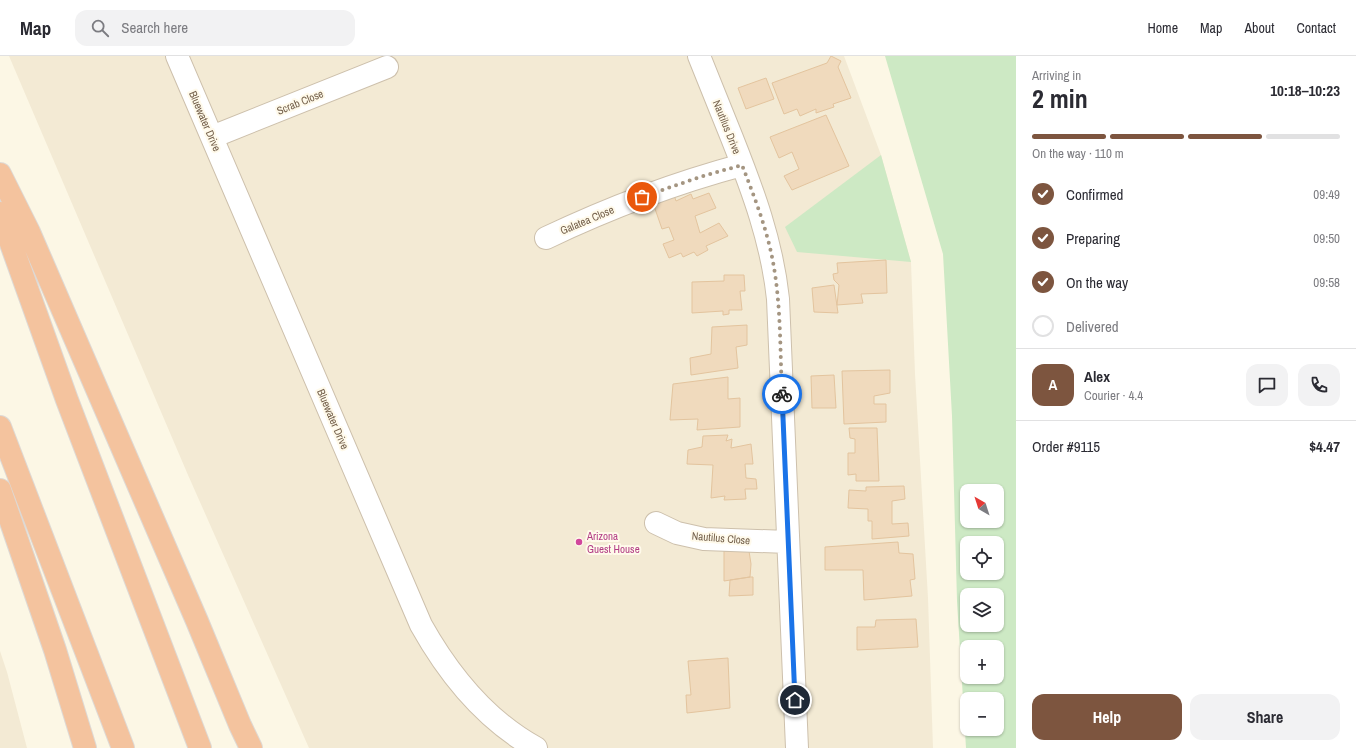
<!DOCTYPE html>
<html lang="en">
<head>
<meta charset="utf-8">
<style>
  :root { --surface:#fff; --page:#f2f2f3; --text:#2b2b33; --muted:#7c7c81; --line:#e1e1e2; --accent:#7d553f }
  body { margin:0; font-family:"Archivo Narrow",sans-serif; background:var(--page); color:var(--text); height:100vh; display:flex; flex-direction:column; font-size:15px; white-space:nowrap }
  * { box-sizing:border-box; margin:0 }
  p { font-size:13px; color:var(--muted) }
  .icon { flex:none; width:22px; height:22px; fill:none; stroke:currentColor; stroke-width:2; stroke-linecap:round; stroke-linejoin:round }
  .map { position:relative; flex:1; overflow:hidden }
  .sheet { display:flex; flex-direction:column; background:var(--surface); width:340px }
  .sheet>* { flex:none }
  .needle { width:26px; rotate:321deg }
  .fabs { position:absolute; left:960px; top:428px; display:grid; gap:8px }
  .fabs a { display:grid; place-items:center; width:44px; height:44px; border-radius:8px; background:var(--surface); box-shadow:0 1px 3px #0004; font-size:20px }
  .pin { position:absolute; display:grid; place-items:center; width:34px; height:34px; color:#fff; margin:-17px; border:2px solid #fff; border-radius:50%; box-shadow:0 1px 4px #0007 }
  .courier { position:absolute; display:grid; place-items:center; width:40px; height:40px; margin:-20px; border:3px solid #1a73e8; border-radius:50%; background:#fff; color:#222; box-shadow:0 1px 5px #0007 }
  .summary em { font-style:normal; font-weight:700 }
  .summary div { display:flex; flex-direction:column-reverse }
  .summary { display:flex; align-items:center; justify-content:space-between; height:68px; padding:0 16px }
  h1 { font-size:26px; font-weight:700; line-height:30px }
  .bar { display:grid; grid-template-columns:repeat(4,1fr); gap:6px 4px; align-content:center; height:48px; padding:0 16px }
  .bar i { height:5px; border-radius:3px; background:var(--line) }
  .bar .active { background:var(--accent) }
  .bar p { grid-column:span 4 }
  .line { display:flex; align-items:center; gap:10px; padding:0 16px; border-top:1px solid var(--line) }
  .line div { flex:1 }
  .round { display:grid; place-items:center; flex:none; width:42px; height:42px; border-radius:12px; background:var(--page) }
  ol { padding:0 16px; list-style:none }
  li { display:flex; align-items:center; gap:12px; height:44px }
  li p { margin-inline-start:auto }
  li .icon { padding:4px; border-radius:50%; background:var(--accent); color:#fff; stroke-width:4 }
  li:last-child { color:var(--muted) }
  li i { width:22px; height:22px; border:2px solid var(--line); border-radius:50% }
  .primary-button { display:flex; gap:8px; margin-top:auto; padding:8px 16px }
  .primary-button a { flex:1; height:46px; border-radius:12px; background:var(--accent); color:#fff; font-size:16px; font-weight:700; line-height:46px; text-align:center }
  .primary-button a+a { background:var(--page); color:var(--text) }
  header { display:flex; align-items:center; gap:24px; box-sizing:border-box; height:56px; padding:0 20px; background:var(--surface); border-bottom:1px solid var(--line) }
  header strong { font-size:19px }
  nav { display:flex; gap:22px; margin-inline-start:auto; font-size:14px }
  .search { width:280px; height:36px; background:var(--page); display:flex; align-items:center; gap:10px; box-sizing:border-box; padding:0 14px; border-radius:12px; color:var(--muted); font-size:15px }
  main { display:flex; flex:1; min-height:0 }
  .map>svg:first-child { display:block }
  .residential { fill:#f3ead4 }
  .green { fill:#cde9c4; fill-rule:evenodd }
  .building { fill:#f0dabd; stroke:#e3c49e }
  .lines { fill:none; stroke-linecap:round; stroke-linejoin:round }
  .minor-casing { stroke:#cdc0ac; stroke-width:24 }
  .highway-casing { stroke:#ded9d4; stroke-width:24 }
  .minor { stroke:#fff; stroke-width:22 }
  .highway { stroke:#f4c39e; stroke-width:22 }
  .done { stroke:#a49581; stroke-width:4; stroke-dasharray:0 7.2 }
  .route { stroke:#1a73e8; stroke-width:5 }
  .hotel-dot { fill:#d1479c; stroke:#fffaeb; stroke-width:1.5 }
  .labels { text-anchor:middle; stroke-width:4; stroke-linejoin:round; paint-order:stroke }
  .street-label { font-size:11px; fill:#74604b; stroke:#fffaeb }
  .hotel-label { font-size:11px; fill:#b23c85; stroke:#fffaeb; text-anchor:start }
</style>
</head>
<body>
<header>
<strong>Map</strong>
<div class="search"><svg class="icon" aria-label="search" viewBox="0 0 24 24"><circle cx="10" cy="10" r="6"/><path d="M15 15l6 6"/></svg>Search here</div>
<nav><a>Home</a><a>Map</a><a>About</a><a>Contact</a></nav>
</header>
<main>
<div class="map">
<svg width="1016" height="692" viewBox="0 0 1016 692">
  <rect width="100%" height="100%" fill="#fcf7e5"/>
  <path class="residential" d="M9,0H844L881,99L911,206L915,318L928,542L933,692H309L188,419Z
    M0,595L7,616L27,692H0Z"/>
  <path class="green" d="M885,0H1016V692H966L957,545L952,360L943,198ZM967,435H997V465H967ZM967,487H997V517H967ZM967,539H997V569H967ZM967,591H997V621H967ZM967,643H997V673H967Z
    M881,99L911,206L797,196L785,171Z"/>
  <path class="building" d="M831,0L841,5L838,11L851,42L833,48L834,51L816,57V53L800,60L797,53L784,58L772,27L827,7Z
    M766,22L774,43L746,53L738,32Z
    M826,59L849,110L792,134L784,120L799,113L792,96L779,102L770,81Z
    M709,137L716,152L695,160L700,177L719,167L728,180L706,190L708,194L697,200L694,196L683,201L681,197L669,202L663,188L674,184L669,171L662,173L653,147L674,139L676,145L691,138L693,143Z
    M886,204L887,237L861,238L863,247L837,249L839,229L834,224L833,218L838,217L837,207Z
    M724,219H744L745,235H740L742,254H729V258L723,259V255L692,257V226L724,225Z
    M834,229L838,257L814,256L812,232Z
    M747,269V289L736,291L738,312L691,319L690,302L711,298L712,271Z
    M890,314V337L874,340V348H886V366L844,368L842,315Z
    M834,319L836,352H812L811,320Z
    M728,321V343L740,342V371L697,374L698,363L670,364L673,328Z
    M849,372H877L879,425H856V418L848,419V397H855V383L850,382Z
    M728,379L726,385L732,383L731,392L751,388L753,408H745L746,422L756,423L757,433H745L746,443L724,444L725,440L711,442L713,409L687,408L688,394L702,391L703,380Z
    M904,430L905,443L892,445V468L908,467L909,480L872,483V465H868V453L848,452L849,434L866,435V431Z
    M898,486L899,497L913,498L915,523L910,524L912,540L864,544L863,514H825V491Z
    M724,495H749L751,508L750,521L724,525Z
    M750,521H753V539L729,540L730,524Z
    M916,563L918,591L857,594V571H875L876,564Z
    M728,602L730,652L687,657L686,639H691L688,605Z"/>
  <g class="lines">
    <g class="minor-casing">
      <path id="minor" d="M177,0L421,569C449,619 485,664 536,692
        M699,0C710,27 721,55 732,82C753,135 772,186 778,243L797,692
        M212,81L387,11
        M546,182C609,152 675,127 742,109
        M656,467L677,477L704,483L788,486"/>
    </g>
    <g class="highway-casing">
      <path id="highway" d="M0,118L29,176L197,565L240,669L251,692
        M0,157L67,344L200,692
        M0,371L123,692
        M0,434L55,594L85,692"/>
    </g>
    <use href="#minor" class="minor"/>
    <use href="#highway" class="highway"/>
  </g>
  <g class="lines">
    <path class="done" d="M642,141L700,121L742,109C754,140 767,173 773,206C781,249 780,294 782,338"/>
    <path class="route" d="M782,338L795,644"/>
  </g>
  <circle class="hotel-dot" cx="579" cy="486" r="4"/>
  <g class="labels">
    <g class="street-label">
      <text transform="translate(300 46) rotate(-22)" y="4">Scrab Close</text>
      <text transform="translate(205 65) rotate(67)" y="4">Bluewater Drive</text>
      <text transform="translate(727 71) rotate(68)" y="4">Nautilus Drive</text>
      <text transform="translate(587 164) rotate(-23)" y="4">Galatea Close</text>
      <text transform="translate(333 363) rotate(67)" y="4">Bluewater Drive</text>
      <text transform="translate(721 482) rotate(5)" y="4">Nautilus Close</text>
    </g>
    <g class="hotel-label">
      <text x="587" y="484">Arizona<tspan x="587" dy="13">Guest House</tspan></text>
    </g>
  </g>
</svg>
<div class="fabs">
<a><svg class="needle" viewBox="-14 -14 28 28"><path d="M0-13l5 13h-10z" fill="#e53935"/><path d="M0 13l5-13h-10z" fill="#7c7c81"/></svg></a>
<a><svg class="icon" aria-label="locate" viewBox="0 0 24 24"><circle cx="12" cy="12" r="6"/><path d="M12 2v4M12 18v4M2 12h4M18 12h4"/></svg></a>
<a><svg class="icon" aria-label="layers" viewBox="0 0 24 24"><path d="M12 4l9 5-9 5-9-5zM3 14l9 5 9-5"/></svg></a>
<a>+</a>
<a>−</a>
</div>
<div class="pin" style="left:642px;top:141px;background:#ea580c"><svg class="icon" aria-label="bag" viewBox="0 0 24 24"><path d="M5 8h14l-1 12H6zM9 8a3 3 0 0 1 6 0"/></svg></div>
<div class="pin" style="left:795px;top:644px;background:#1f2937"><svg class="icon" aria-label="home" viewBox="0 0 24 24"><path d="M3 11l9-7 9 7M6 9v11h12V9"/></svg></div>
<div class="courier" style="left:782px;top:338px"><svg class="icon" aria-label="bike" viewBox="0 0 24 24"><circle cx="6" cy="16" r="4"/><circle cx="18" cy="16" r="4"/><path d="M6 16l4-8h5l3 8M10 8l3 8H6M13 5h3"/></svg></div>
</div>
<section class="sheet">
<div class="summary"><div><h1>2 min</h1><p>Arriving in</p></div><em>10:18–10:23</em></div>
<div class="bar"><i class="active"></i><i class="active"></i><i class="active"></i><i></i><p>On the way · 110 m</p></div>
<ol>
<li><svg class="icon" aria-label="check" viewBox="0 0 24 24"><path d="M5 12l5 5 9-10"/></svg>Confirmed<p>09:49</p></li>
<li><svg class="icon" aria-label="check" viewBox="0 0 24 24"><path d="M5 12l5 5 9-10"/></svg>Preparing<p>09:50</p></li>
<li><svg class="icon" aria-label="check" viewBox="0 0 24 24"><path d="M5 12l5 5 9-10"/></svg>On the way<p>09:58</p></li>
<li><i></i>Delivered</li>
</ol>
<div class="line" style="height:72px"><b class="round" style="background:var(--accent);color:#fff">A</b><div><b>Alex</b><p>Courier · 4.4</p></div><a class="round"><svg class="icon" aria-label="chat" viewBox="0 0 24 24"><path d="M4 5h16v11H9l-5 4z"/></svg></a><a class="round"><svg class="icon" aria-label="phone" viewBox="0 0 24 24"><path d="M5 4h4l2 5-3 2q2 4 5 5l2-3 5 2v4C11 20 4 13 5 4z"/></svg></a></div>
<div class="line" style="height:52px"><div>Order #9115</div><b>$4.47</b></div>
<div class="primary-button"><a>Help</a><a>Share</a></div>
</section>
</main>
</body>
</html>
